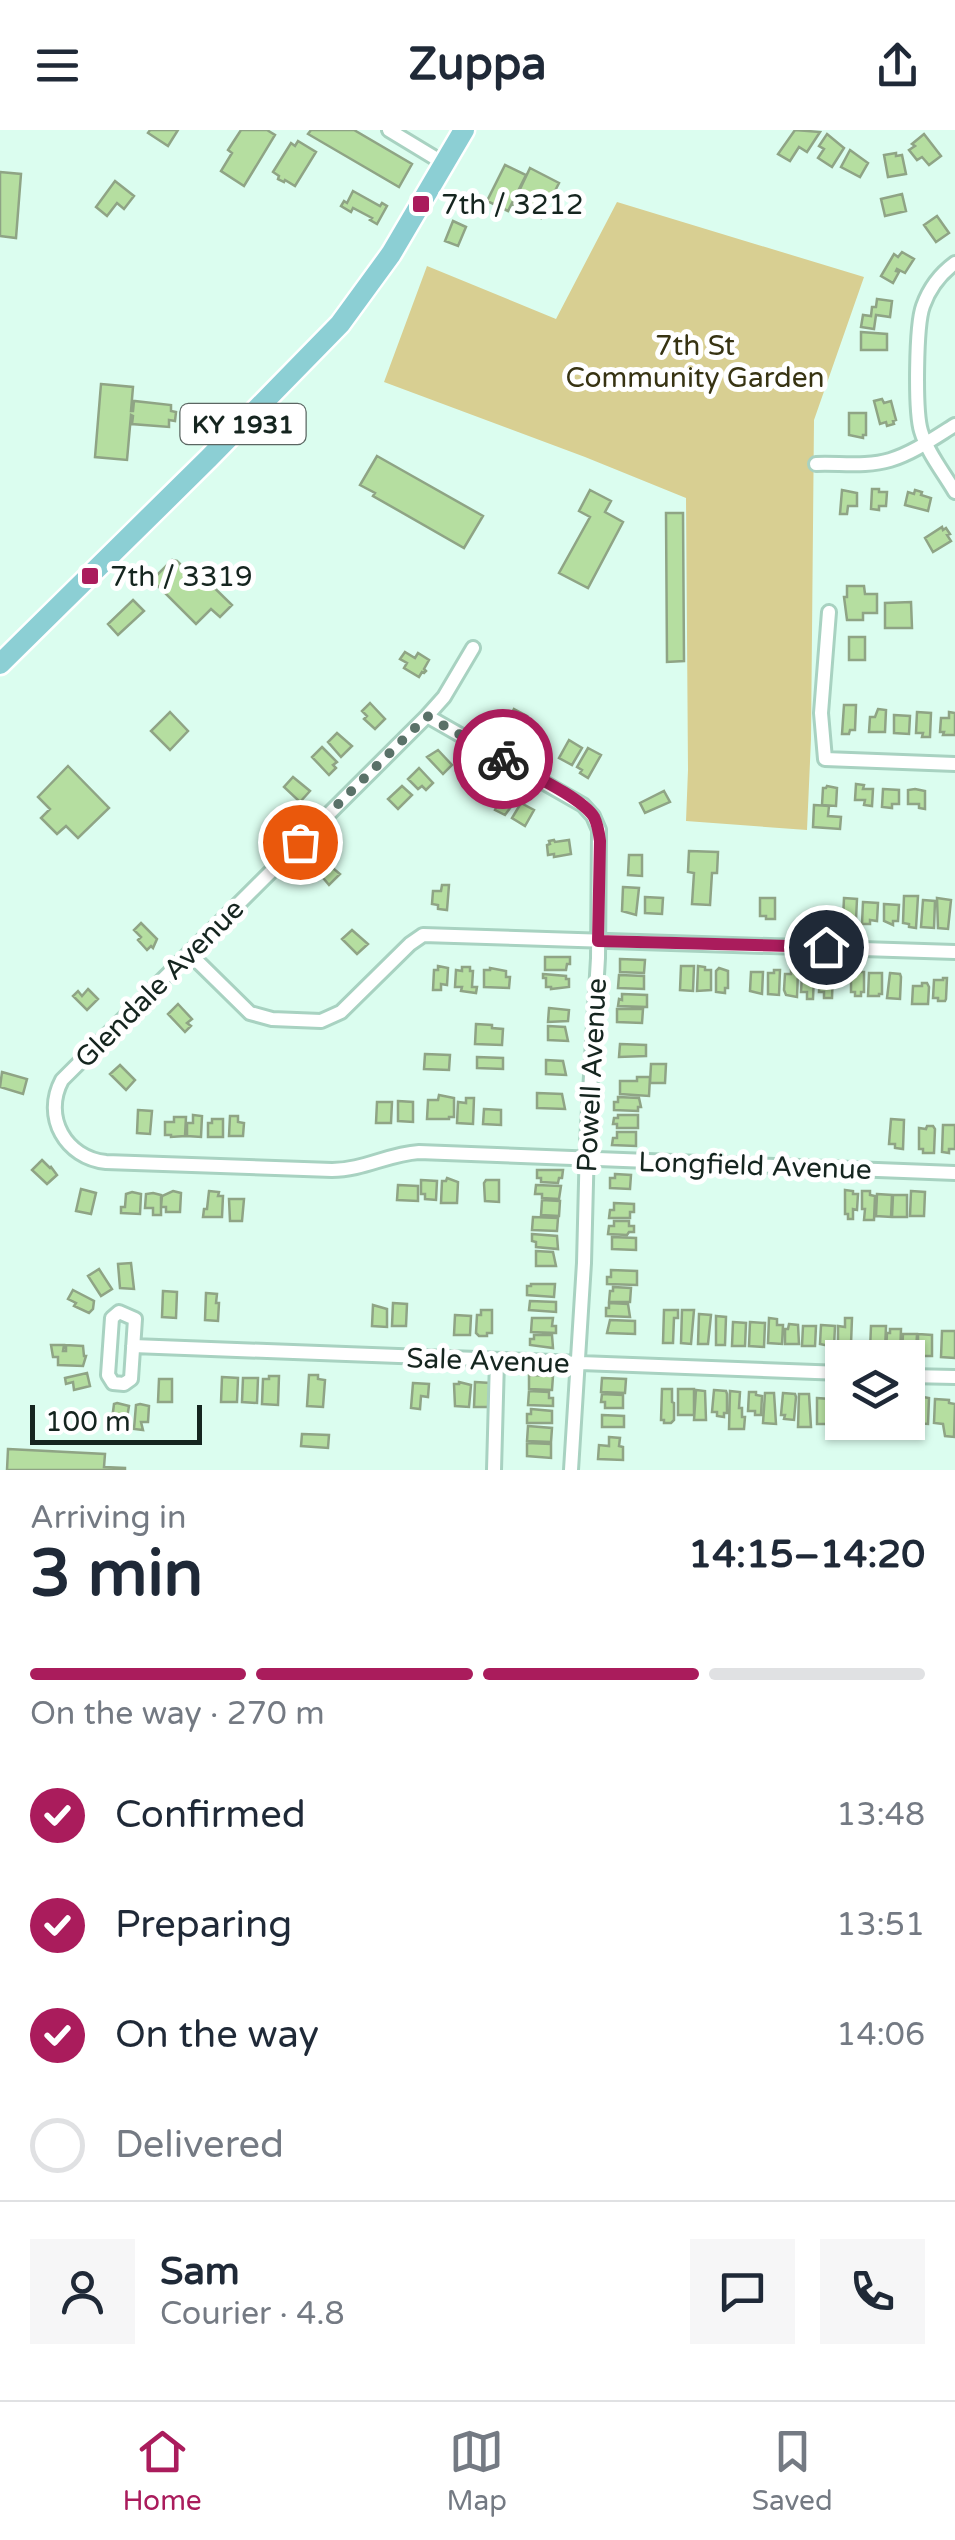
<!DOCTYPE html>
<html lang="en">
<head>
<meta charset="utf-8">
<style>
  :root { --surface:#fff; --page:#f6f6f7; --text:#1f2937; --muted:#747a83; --line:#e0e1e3; --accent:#aa1c5c }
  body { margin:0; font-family:"Varela Round",sans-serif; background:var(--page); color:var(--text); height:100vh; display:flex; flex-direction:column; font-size:38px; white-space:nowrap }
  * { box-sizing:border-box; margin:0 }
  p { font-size:32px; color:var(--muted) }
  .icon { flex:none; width:55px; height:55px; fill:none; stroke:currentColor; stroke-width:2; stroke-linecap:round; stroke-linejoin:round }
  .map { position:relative; height:1340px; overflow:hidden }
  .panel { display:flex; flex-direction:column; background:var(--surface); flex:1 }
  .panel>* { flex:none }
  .fabs { position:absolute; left:825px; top:1210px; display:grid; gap:20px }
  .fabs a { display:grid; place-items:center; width:100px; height:100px; border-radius:0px; background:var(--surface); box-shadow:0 2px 8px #0004; font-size:50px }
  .scale { position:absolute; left:30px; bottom:25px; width:172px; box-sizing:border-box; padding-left:10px; border:5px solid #15251f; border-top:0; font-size:28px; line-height:35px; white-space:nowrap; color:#15251f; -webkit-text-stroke:8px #fff; paint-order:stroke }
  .pin { position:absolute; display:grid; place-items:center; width:85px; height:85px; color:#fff; margin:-42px; border:5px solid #fff; border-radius:50%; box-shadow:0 2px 10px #0007 }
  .courier { position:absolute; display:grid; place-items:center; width:100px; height:100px; margin:-50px; border:8px solid #aa1c5c; border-radius:50%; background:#fff; color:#222; box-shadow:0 2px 12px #0007 }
  .headline em { font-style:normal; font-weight:700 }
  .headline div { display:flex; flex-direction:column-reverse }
  .headline { display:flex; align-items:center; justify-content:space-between; height:170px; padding:0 30px }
  h1 { font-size:65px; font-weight:700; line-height:75px }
  .bar { display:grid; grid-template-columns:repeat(4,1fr); gap:15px 10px; align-content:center; height:120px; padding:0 30px }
  .bar i { height:12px; border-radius:8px; background:var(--line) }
  .bar .on { background:var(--accent) }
  .bar p { grid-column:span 4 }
  .line { display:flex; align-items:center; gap:25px; padding:0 30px; border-top:2px solid var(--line) }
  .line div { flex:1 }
  .round { display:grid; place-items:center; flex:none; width:105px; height:105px; border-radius:0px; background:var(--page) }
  ol { padding:0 30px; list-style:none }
  li { display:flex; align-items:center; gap:30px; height:110px }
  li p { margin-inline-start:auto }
  li .icon { padding:10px; border-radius:50%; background:var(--accent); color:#fff; stroke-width:4 }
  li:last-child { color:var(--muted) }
  li i { width:55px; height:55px; border:5px solid var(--line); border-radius:50% }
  header { display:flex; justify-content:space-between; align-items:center; height:130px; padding:0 30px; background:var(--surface); font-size:45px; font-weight:700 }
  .menu { display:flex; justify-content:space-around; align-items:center; height:140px; border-top:2px solid var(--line); background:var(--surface); font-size:28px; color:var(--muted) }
  .menu a { display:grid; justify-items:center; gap:5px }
  .menu .on { color:var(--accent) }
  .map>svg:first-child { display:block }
  .green { fill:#d8cf92 }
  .building { fill:#b5dea0; stroke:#8fa485; stroke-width:2.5 }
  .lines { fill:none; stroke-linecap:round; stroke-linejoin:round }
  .minor-casing { stroke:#a8d2c1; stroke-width:18 }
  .primary-casing { stroke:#fff; stroke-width:25 }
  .minor { stroke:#fff; stroke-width:12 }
  .primary { stroke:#8ccfd4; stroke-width:20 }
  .done { stroke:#5a7168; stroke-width:10; stroke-dasharray:0 18 }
  .route { stroke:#aa1c5c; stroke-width:12 }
  .poi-dot { fill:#aa1c5c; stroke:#fff; stroke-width:4 }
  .labels { text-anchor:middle; stroke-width:10; stroke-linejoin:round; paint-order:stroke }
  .shield { fill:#fff; stroke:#5b6662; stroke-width:2.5 }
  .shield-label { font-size:25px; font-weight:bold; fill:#15251f }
  .poi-label { font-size:28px; fill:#15251f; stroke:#fff; text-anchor:start }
  .park-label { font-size:28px; fill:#373312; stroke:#fff }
  .street-label { font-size:28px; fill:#15251f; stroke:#fff }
</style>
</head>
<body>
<header><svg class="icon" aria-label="menu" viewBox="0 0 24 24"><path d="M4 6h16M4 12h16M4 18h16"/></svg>Zuppa<svg class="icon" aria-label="share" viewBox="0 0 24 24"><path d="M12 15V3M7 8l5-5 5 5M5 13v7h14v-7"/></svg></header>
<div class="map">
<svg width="955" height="1340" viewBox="0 0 955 1340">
  <rect width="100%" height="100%" fill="#dbfdef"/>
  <path class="green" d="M617,72L864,147L814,290L811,609L807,700L686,691L688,640L686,368L585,327L384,252L427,136L556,189Z"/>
  <path class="building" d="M150,0H178L168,16L148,3Z
    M241,0H267L275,5L244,56L221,41L232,23L228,20Z
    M311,0H354L412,34L399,57L308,4Z
    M795,0L820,2L807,22L799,17L790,31L778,24Z
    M827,4L844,18L832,37L818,28L824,19L819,16Z
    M924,4L941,26L929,35L922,27L917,30L909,20L915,16L912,14Z
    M298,11L316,22L295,56L285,50L284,52L278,49L279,46L273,42L291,13L295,16Z
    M850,20L868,33L860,47L841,37Z
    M896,23V26L902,25L906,44L888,47L884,25Z
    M505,35L526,45L508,81L487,71Z
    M530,38L559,53L541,88L513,74Z
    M0,42L21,44L16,108L0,106Z
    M115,51L134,66L124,79L117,73L107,86L96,77Z
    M353,61L380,76L382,73L387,76L377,94L370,90L372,88L353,78L351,82L341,76L344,71L347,73Z
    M902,64L906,81L885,86L881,69Z
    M937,86L949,103L936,112L924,95Z
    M453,91L466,97L458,116L445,111Z
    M902,122L914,129L905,143L897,139L896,141L899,142L893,153L881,146L894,124L898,127Z
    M877,169L892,171L890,187L876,185L874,199L861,197L863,185L871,186L872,177H876Z
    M861,202L887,204V220H861Z
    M101,254L133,257L131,281H133L134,271L171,275V281L176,282L175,291L169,290V297L132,294L133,286L131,285L127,330L95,327Z
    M882,269L884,273L891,271L896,290L893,291L894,294L887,296L886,292L880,294L874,271Z
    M849,283H866V305H863V308L849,305Z
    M377,326L483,386L464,418L373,366L375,363L360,355Z
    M872,359H879V362H887L886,376H879V380L871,379Z
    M590,360L611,371L605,382L623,392L588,458L559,443L590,387L579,381Z
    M842,360L857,363V376H848L847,384H840Z
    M915,360L922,362L921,365L931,368L928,381L905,375L908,362L914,364Z
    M666,383H683L684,531L667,532Z
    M942,397L943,400L946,398L950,404L947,405L951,411L933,422L925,408Z
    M172,430L177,431L184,438L189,433L232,475L220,487L211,479L196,494L152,450Z
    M847,456H864L865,464H877V483H863V490H847L844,467H847Z
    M133,470L144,481L118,505L108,494Z
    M911,472L912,498H885V473Z
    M849,507H865V530H849Z
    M405,522L415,528L418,523L429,530L424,539L426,541L424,543L422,542L419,547L404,538L407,533L400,529Z
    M370,573L385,589L375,599L364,589L367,586L362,581Z
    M844,575H856L855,600H850L849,604H842Z
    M514,579L527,586L518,602L505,595Z
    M878,579L886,580L885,602H869L870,587H875Z
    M170,582L188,601L170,620L151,601Z
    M917,582L931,583L930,607H922L923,603H916Z
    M949,582L955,583V605H943L944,602H940L941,588H949Z
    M894,585L910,586L909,604L894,603Z
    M337,603L352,616L341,627L328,612Z
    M569,610L582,618L572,635L559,628Z
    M322,617L337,632L333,635L336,638L329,645L312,627Z
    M588,618L601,625L588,648L580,643L582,640L577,637Z
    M438,620L452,635L443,644L427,627Z
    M68,636L109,678L78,708L66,696L57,704L41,688L50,679L38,667Z
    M419,638L433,653L426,660L422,656L418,659L408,649Z
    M293,647L310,661L300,672L284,657Z
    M856,654L864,655L863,659H873L872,676L864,675L865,670H855Z
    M402,656L412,665L398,679L388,669Z
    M827,656L837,658L836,676L822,675L823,658H826Z
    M883,659L899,660V674H892V678L882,677Z
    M915,659L925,661V679L919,678V674H908V660Z
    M664,661L670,672L645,683L640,673Z
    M503,663L516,670L505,685L495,680Z
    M521,673L534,680L525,696L512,688Z
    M814,675L829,676L828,686L841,687L840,699L813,697Z
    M554,710L555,712L569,710L571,724L554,727V724L548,725L547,715L550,714L549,711Z
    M689,721L718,722L717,743H712L710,775L692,774L694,743L688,742Z
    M629,725H642V746L628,745Z
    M322,729L340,744L329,755L314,737Z
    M442,755H449L447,780L438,779V775L432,774L433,761H441Z
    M623,757L639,758L636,785L622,781Z
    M904,766H918L916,798L909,797V794L903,793Z
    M645,767L663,768L662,784L645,783Z
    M760,768H775V789H766V786H760Z
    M844,768L857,769L856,790H843Z
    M937,768L951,770L948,799L938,798Z
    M923,770L935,771L934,798L921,797Z
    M863,772L878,773L877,791L870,790V794H862Z
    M884,774L899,775L898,791H893V795L884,791Z
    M141,793L157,809L153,818L151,816L147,820L138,810L141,807L134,800Z
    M352,800L368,814L357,824L342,809Z
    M545,827H570V834H567L566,840H545Z
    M620,829L645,830L644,843L620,842Z
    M438,836L448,838L447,855L441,854V860H433L434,840H438Z
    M681,836H694L693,861L680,860Z
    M698,836L705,837V840H711V860L697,861Z
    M462,837H470V841H473L472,857H477L476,863L461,861L462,857H455L456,840L462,841Z
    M490,838L506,841V847H510L509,858L484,857V840H490Z
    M719,838L728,841V858H725V863L716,862V841Z
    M774,840H780L779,865L768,864V843H774Z
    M791,840L798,841L797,867L786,865L784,860L785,844H791Z
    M826,841H833L832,868H824V862H819L820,845H826Z
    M751,842H763L762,864L750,861Z
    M851,842H864V862H861V866H855V862H851Z
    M869,843H882V864H879V866H868Z
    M890,843L900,844L901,847L900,869L887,868Z
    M543,844L566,846V849H569V857L551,859V857H546V848H543Z
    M802,844L814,845L813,869H807V862H801Z
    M619,845L644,846V859L618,858Z
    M943,848H947L946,869L945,871H938V868H933L934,850H943Z
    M922,853H927L929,857L928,874H912L913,856H922Z
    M88,859L98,869L87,880L73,866L78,861L82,866Z
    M622,864L647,865V877L618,876L619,869L622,870Z
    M178,874L192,889L187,893L191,896L185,902L168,884Z
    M549,878L569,880L568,891L548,892Z
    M617,879H643L642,893L617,892Z
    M476,894L492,895V898L503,899L502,915L475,914Z
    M548,896L565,897L568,911L548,910Z
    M620,914L646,915V926L619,927Z
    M425,924L450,925L449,940L424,939Z
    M477,927L503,928V939L477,938Z
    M546,930L563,931L566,945L546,944Z
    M651,934H666L665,953H650Z
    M120,935L135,950L126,960L110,944Z
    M2,942L27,949L23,964L0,957Z
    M637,947H650L649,966L620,964V951H637Z
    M537,963L562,964L565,979L537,978Z
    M439,965L454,968V987H449V989H427L428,970H438Z
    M618,967L639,968L641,977H638V981L614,980V972H618Z
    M466,968H474L473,994L457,993L458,972L466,973Z
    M398,971L413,972V992L398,991Z
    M377,972H392L391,993H376Z
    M484,979L501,980V995L483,994Z
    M138,980L152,981L150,1004L137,1003Z
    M193,985L202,986L201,1007L187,1006V993H193Z
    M618,985H638V998H617V994H613L614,988H618Z
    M230,986H238V992L244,993L243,1006H229Z
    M174,987H186L185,1006L171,1007V1005H165V992H174Z
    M212,989H223V1007H208V993H212Z
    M891,989L904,990L903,1019L895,1018V1014H889Z
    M943,995H955V1019H949V1023L942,1022Z
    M927,996H933L935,999L934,1023H923V1019H919V998L926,999Z
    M617,1002H636V1016L612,1015L613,1008H617Z
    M42,1030L50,1038L51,1037L57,1045L47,1054L32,1040Z
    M537,1040H563L562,1048H559L558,1053L541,1052V1048H537Z
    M615,1044L631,1045L630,1059L610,1058V1048H615Z
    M447,1048L458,1052L457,1073H441L442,1051H446Z
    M421,1050L437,1051L436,1070L425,1069V1064H421Z
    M486,1050H499V1072L485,1071L484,1053Z
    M398,1055L418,1056V1071L397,1070Z
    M536,1055L561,1056L559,1069L542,1068V1064H535Z
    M81,1059L96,1063L91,1084L76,1081Z
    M845,1060L853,1061V1064H858L857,1080L853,1079V1089H848V1084H845Z
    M173,1061L181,1063L180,1082H166V1077H161L162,1066Z
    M209,1061L219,1062L218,1066H223L222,1087H203L204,1079H207Z
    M862,1061H870V1065L875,1066L874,1090H864L865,1079H862Z
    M911,1061L925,1062L924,1086H910Z
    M132,1062L141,1064L140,1084L121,1083V1077H125L126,1064Z
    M153,1063L161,1065V1085H153V1078H145L146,1064Z
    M877,1064L892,1065L891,1087L876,1086Z
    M893,1065H907V1087H892Z
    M229,1069H244L242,1091H230Z
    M542,1070L560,1071L559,1086L541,1085Z
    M614,1073L634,1074V1082H630V1088H609L610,1080H614Z
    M533,1087L558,1088L557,1101L532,1100Z
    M614,1091H629V1096H634V1102H629L627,1105L608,1104L609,1096H614Z
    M532,1104L557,1106L558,1119L536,1117V1112L532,1111Z
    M612,1107L636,1108V1120L612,1119Z
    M536,1121L553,1122L556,1136H536Z
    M131,1133L134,1159L120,1158L118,1134Z
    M99,1139L112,1159L101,1166L88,1146Z
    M611,1140L637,1141V1155L607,1154V1147H611Z
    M531,1154H555L554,1167L527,1165V1156H531Z
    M613,1157L631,1158L630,1172H609L610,1161H613Z
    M73,1160L94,1171L93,1179L89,1183L74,1176L76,1173L68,1169Z
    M163,1161L177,1162L176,1188L162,1187Z
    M206,1163L217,1164L216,1173H219L218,1191L205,1190Z
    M530,1171L556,1172V1182L529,1180Z
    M393,1173L407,1174L406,1196H392Z
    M609,1173L628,1174L630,1187L606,1186V1178H609Z
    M373,1175L387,1179V1197L372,1196Z
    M481,1180H492V1203H487V1206H479L476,1203L477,1185H481Z
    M664,1180H678V1188H674L673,1213H663Z
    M682,1180H694L691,1214L681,1213Z
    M699,1184L711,1185L708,1214H698Z
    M455,1185L471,1186L470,1205H454Z
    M716,1186L726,1187L725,1215H716Z
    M532,1188H553L552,1196H556V1203L531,1202Z
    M769,1188L777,1189V1195H783L782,1214L768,1213Z
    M845,1188H852L851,1214H848L846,1220H838V1196L845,1197Z
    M610,1190L635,1191V1204L607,1203Z
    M733,1192L746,1193L745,1216H732Z
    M750,1192L765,1193L764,1217L749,1216Z
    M789,1194L798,1195L799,1214H785V1199H788Z
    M821,1195L835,1196L834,1217L820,1214Z
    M803,1196H816L815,1216H802Z
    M871,1196H886L885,1221H882V1223H874V1220H870Z
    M890,1199H901L900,1225L889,1224V1221H886L887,1203H890Z
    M942,1201H955V1228L941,1227Z
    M903,1204H917L916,1222H913V1225H905V1221H902Z
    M918,1204L932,1205V1226H921V1222H918Z
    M534,1205H552L553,1218L530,1215V1209H534Z
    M51,1215H64L63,1221H66V1215L83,1216L84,1226H86L83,1236L58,1235V1227H53Z
    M87,1243L90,1256L74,1260L73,1252L66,1254L65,1248Z
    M309,1245H318V1249L325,1250L323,1277L307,1276Z
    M529,1245L553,1246L552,1260L529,1259Z
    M269,1246H279L278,1275L262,1274L263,1249H269Z
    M222,1247L238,1248L237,1272H221Z
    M243,1248H258L257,1273L242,1272Z
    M602,1248L626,1249L625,1263L601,1262Z
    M159,1249H172V1272H158Z
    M459,1252L471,1255L469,1277L455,1276L454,1254H459Z
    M475,1252L490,1253L488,1277H474Z
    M413,1253L429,1254L428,1267L421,1266L420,1279L411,1278Z
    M662,1259H672V1272L674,1273V1290L671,1293H664V1290H661Z
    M678,1259H694V1285H678Z
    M696,1260L705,1261L706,1290H694Z
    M714,1260L726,1261L727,1264V1283H724V1287L717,1286V1282H712Z
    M529,1261L549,1262V1268H553V1276L528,1275Z
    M730,1261L740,1262L739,1278H742V1287H745L744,1299H729Z
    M749,1262H756V1265L762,1266L761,1285H755V1281H748Z
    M765,1263H774L776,1294L763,1293Z
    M783,1263L795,1264L796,1267L794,1290L784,1289L785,1285H781Z
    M602,1264L623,1265V1278H605V1272H601Z
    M799,1264H809L811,1297H798Z
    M923,1267L929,1268L928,1294L915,1293L916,1271L923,1272Z
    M817,1268L830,1269L827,1294H817Z
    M935,1269L949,1270V1273L955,1274L954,1307L945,1306L943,1294L934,1293Z
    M117,1273L129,1276L126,1294L119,1290L118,1298L111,1297L114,1274Z
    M140,1274L149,1276L148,1292H141L143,1300L134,1299L136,1275Z
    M531,1279L552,1281V1293H527V1284H531Z
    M602,1285L624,1286V1297H602Z
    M528,1296L552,1298L551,1312L527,1311Z
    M302,1304L329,1305L328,1318L301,1316Z
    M609,1307L620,1308L619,1316L623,1317V1330L598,1329L599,1315L609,1316Z
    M527,1313L551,1314V1328L527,1326Z
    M8,1319L105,1324L104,1337L125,1338V1340H7Z"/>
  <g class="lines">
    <g class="minor-casing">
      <path id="minor" d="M389,0L445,34
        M955,133C940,144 929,159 923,176C916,195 915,281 921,301C927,322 944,343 955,362
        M816,334C840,333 867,337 890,330C913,323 934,308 955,295
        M829,482L821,583L825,629L955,634
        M473,518L444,567L427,586L62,950C42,987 66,1028 106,1032L332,1040C363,1040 388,1024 419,1022L955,1043
        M427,586L583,675L593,686L599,700L598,828L587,1013L584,1133L571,1340
        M189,823L250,883L272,889L321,891L341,882L410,814L423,805L955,822
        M119,1182L135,1189L131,1249L124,1254L113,1253L108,1245L112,1188Z
        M133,1216L842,1243
        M908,1246L955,1247
        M494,1340L497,1230"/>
    </g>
    <g class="primary-casing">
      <path id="primary" d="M0,534L209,328L340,194L391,124L464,0"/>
    </g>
    <use href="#minor" class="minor"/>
    <use href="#primary" class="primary"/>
  </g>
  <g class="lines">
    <path class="done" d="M300,712L427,586L503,629"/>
    <path class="route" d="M503,629C526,642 581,667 594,687C598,695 599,703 600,711L598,811L826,817"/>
  </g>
  <g class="poi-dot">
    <rect x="411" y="64" width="20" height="20" rx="5"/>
    <rect x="80" y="436" width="20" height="20" rx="5"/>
  </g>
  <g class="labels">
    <rect class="shield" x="180.5" y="274" width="125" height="40" rx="8"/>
    <g class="shield-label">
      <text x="243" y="303">KY 1931</text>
    </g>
    <g class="poi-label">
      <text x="441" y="84">7th / 3212</text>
      <text x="110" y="456">7th / 3319</text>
    </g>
    <g class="park-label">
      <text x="695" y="225">7th St<tspan x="695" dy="32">Community Garden</tspan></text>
    </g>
    <g class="street-label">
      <text transform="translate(159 853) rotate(-45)" y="10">Glendale Avenue</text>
      <text transform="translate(591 945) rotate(-87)" y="10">Powell Avenue</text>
      <text transform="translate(755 1035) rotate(2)" y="10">Longfield Avenue</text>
      <text transform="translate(488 1230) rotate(2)" y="10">Sale Avenue</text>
    </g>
  </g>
</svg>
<div class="fabs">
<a><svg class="icon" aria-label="layers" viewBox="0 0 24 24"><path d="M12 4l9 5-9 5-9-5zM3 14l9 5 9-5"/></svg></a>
</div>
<div class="scale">100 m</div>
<div class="pin" style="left:300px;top:712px;background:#ea580c"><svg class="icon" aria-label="bag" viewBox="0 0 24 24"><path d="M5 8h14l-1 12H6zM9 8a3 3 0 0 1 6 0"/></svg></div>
<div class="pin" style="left:826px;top:817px;background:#1f2937"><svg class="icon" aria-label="home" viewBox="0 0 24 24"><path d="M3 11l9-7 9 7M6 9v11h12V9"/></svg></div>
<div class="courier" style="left:503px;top:629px"><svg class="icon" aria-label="bike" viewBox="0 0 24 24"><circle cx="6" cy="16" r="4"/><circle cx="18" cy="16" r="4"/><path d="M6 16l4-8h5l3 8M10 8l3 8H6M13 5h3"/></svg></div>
</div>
<section class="panel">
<div class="headline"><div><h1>3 min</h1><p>Arriving in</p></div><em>14:15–14:20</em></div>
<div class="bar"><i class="on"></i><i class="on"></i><i class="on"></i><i></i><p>On the way · 270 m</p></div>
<ol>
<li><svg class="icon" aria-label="check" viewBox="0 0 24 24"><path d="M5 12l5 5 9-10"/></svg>Confirmed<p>13:48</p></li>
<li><svg class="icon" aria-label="check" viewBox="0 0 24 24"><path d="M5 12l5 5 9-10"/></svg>Preparing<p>13:51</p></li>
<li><svg class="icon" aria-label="check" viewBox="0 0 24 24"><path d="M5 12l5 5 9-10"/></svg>On the way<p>14:06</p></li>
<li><i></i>Delivered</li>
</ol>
<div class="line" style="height:180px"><a class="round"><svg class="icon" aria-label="person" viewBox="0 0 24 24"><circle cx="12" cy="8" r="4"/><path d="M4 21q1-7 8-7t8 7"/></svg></a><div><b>Sam</b><p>Courier · 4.8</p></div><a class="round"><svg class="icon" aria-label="chat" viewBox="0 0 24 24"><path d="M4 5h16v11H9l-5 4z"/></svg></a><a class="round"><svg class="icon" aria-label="phone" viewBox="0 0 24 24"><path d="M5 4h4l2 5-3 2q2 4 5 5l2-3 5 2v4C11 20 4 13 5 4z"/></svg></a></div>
</section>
<nav class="menu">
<a class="on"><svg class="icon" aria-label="home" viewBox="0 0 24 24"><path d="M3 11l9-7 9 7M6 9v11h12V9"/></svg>Home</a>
<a><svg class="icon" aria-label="map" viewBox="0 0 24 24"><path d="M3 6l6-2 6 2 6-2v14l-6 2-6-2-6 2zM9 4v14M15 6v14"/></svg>Map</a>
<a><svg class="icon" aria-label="saved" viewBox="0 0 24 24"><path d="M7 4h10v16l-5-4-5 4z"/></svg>Saved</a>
</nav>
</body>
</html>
